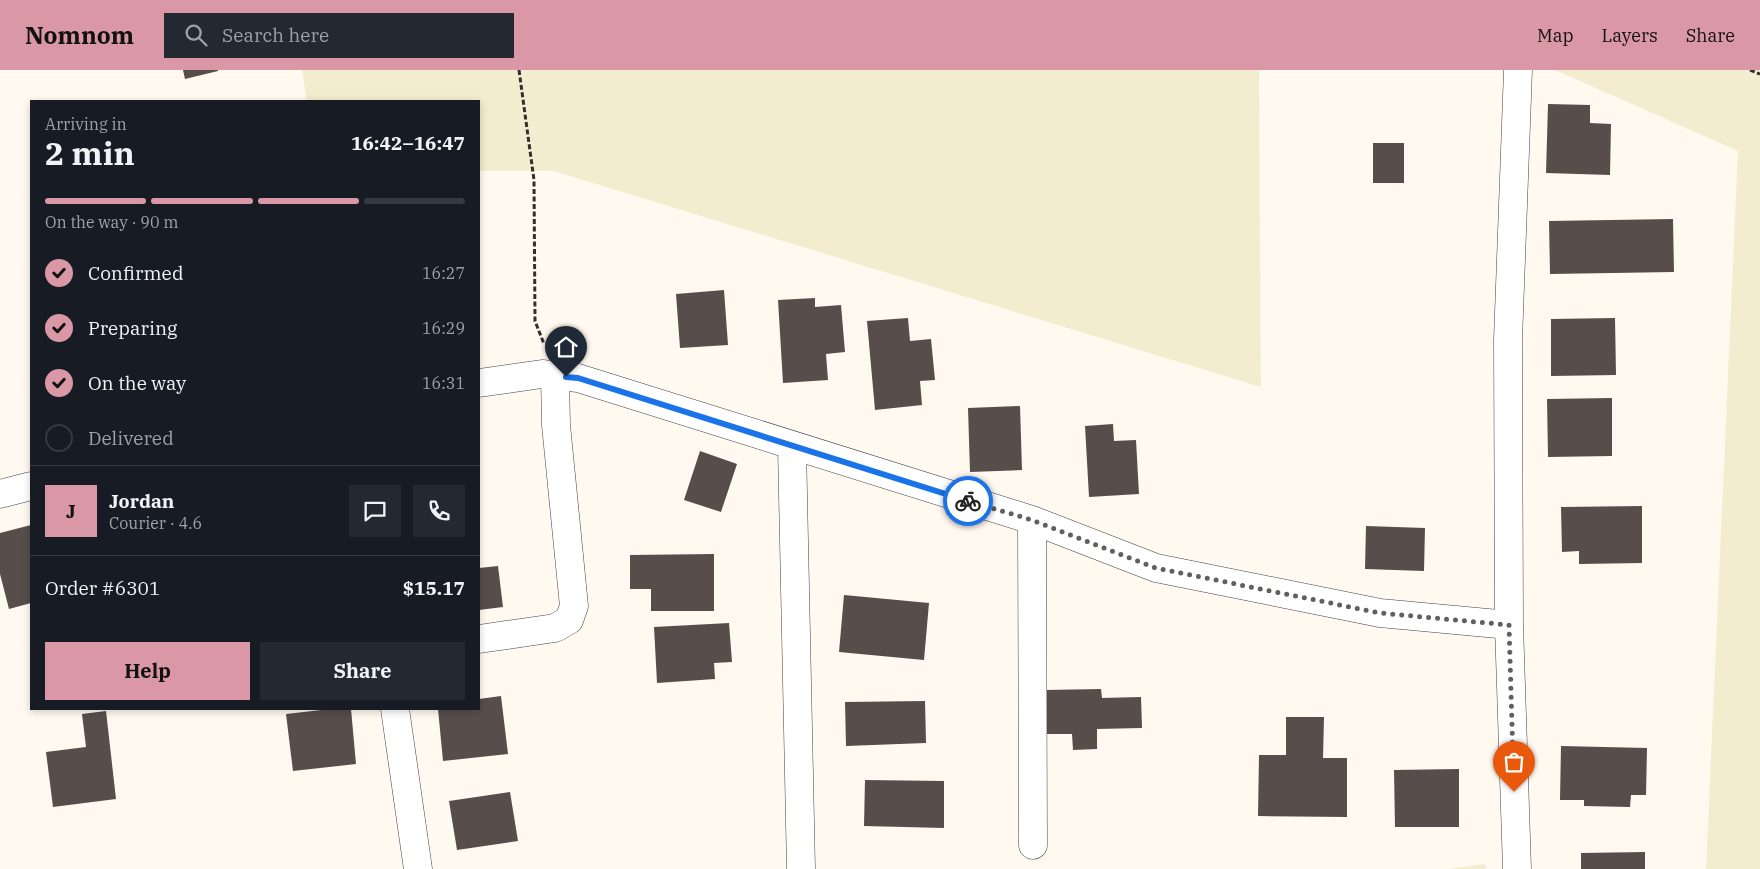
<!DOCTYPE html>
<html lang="en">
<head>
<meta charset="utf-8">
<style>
  :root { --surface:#171b24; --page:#242831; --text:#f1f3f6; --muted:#9ea1a6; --line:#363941; --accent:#da97a5 }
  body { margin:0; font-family:"IBM Plex Serif",serif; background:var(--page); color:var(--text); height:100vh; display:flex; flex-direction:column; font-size:19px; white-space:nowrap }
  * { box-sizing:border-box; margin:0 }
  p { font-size:16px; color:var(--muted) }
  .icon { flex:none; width:28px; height:28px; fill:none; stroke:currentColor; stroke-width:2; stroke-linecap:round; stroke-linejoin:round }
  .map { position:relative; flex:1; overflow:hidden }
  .details { position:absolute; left:30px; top:30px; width:450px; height:610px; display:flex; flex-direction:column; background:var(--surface); border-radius:0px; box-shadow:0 2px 8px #0003 }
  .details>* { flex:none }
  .pin { position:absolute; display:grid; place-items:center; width:42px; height:42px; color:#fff; margin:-51px -21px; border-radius:50% 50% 50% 0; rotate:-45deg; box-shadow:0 0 5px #0007 }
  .pin .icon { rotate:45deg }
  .courier { position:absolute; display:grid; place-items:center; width:50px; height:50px; margin:-25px; border:4px solid #1a73e8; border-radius:50%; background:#fff; color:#222; box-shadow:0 1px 6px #0007 }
  .headline em { font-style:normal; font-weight:800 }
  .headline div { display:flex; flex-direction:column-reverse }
  .headline { display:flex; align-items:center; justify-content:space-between; height:85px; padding:0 15px }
  h1 { font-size:32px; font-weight:800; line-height:38px }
  .bar { display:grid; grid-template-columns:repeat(4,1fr); gap:8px 5px; align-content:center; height:60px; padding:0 15px }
  .bar i { height:6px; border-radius:4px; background:var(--line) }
  .bar .selected { background:var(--accent) }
  .bar p { grid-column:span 4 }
  .line { display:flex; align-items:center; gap:12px; padding:0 15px; border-top:1px solid var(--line) }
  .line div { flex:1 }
  .round { display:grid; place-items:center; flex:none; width:52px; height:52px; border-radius:0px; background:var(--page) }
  ol { padding:0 15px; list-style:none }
  li { display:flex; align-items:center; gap:15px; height:55px }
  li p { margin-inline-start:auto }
  li .icon { padding:5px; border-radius:50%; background:var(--accent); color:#111; stroke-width:4 }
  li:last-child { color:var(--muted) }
  li i { width:28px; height:28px; border:2px solid var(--line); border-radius:50% }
  .action { display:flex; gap:10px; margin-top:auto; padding:10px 15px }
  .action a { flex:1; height:58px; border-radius:0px; background:var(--accent); color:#111; font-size:20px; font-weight:800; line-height:58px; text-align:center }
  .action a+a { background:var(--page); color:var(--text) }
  header { display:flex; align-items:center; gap:30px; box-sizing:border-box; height:70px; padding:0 25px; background:var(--accent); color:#111 }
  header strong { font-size:24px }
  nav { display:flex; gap:28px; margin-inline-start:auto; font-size:18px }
  .search { width:350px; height:45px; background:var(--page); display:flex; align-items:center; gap:12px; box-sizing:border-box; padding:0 18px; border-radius:0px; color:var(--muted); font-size:19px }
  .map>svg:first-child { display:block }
  .farmland { fill:#f4eccf }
  .building { fill:#574d4a }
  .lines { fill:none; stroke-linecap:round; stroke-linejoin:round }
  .minor-casing { stroke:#414141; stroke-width:29 }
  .path { stroke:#303030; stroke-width:3; stroke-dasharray:5 2.5; stroke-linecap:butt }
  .minor { stroke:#fff; stroke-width:28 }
  .done { stroke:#62605d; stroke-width:5; stroke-dasharray:0 9 }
  .route { stroke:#1a73e8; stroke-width:6 }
</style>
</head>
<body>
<header>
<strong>Nomnom</strong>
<div class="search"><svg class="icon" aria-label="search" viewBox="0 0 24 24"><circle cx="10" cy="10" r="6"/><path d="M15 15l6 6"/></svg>Search here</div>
<nav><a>Map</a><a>Layers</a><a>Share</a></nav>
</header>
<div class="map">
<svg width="1760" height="799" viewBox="0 0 1760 799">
  <rect width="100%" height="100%" fill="#fff9ef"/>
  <path class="farmland" d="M302,0H1259L1261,317L554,101H479V31H307Z
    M1555,0H1760V799H1706L1738,81Z
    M1485,794L1486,799H1449Z"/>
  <path class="building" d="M183,0H218V1L185,9Z
    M1548,34L1590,35V53L1611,54L1610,105L1546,103Z
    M1373,73H1404V113H1373Z
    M1673,149L1674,202L1550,204L1549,151Z
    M724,220L728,275L680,278L676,224Z
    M815,228V237L841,235L845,282L826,284L828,310L783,313L778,230Z
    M908,248L910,271L931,269L935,310L920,311L922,335L875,340L867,251Z
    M1615,248L1616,305L1551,306V249Z
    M1612,328V386L1548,387L1547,329Z
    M1020,336L1022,400L970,402L968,338Z
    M1113,354L1114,371L1136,370L1139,424L1089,427L1085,356Z
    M700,381L737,394L721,442L684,430Z
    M1642,436V493L1579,494V481L1562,482L1561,437Z
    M31,455V533L9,539L0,504V463Z
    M1366,456L1425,458L1424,501L1365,499Z
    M714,484V541H651V519H630V485Z
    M498,496L503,537L479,540V498Z
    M844,525L929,533L924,590L839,582Z
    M729,553L732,592L714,593L715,609L657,613L654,557Z
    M1101,619L1102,628L1141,627L1142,658L1097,659V679L1073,680L1072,664H1046L1045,620Z
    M501,626L508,684L443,691L438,639H479V629Z
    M925,631L926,673L846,676L845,632Z
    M330,639H351L356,694L293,701L286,644Z
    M106,641L116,729L53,737L46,682L86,677L82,644Z
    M1286,647H1324L1323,688H1347V747L1258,746L1259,685H1286Z
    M1561,676L1647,678L1646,725H1631L1630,737L1584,736V730H1560Z
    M1459,699V757H1395L1394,700Z
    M865,710L944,711V758L864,756Z
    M510,722L518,771L457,780L449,731Z
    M1645,782V799H1581V783Z"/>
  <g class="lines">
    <g class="minor-casing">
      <path id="minor" d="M479,313L542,304L578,308L1032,450L1156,498L1380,543L1509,555
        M792,377L801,799
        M0,424L31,416
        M1032,450L1033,775
        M479,569L555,558L569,550L574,536L556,355L555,306
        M395,639L418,799
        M1517,799L1509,555L1508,270L1518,0"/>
    </g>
    <path class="path" d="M519,0L534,110L535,251L544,274
      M1750,0L1760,4"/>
    <use href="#minor" class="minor"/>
  </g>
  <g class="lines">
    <path class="done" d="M968,431L1032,450L1156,498L1380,543L1509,555L1514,722"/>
    <path class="route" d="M566,307L578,308L968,431"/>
  </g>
</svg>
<div class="pin" style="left:1514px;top:722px;background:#ea580c"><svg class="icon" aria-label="bag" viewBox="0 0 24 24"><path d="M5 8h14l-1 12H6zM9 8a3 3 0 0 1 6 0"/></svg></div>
<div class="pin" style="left:566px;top:307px;background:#1f2937"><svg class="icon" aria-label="home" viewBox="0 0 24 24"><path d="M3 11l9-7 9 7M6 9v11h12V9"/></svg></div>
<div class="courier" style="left:968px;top:431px"><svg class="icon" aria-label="bike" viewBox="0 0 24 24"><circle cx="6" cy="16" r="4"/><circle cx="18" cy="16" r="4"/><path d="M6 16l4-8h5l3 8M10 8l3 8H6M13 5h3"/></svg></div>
<section class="details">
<div class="headline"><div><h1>2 min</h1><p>Arriving in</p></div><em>16:42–16:47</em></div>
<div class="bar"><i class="selected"></i><i class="selected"></i><i class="selected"></i><i></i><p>On the way · 90 m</p></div>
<ol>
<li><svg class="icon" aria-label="check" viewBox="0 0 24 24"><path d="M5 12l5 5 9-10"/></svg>Confirmed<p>16:27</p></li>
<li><svg class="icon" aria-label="check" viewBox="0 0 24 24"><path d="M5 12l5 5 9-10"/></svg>Preparing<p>16:29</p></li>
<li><svg class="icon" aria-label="check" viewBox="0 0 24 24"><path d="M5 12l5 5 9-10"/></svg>On the way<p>16:31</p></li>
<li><i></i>Delivered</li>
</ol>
<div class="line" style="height:90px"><b class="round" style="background:var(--accent);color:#111">J</b><div><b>Jordan</b><p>Courier · 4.6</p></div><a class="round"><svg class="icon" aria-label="chat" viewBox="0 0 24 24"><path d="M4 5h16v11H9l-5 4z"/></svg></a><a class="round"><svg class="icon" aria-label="phone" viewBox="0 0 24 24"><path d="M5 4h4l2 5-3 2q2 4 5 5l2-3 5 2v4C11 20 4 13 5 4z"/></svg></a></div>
<div class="line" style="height:65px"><div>Order #6301</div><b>$15.17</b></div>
<div class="action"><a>Help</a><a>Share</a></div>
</section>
</div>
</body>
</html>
